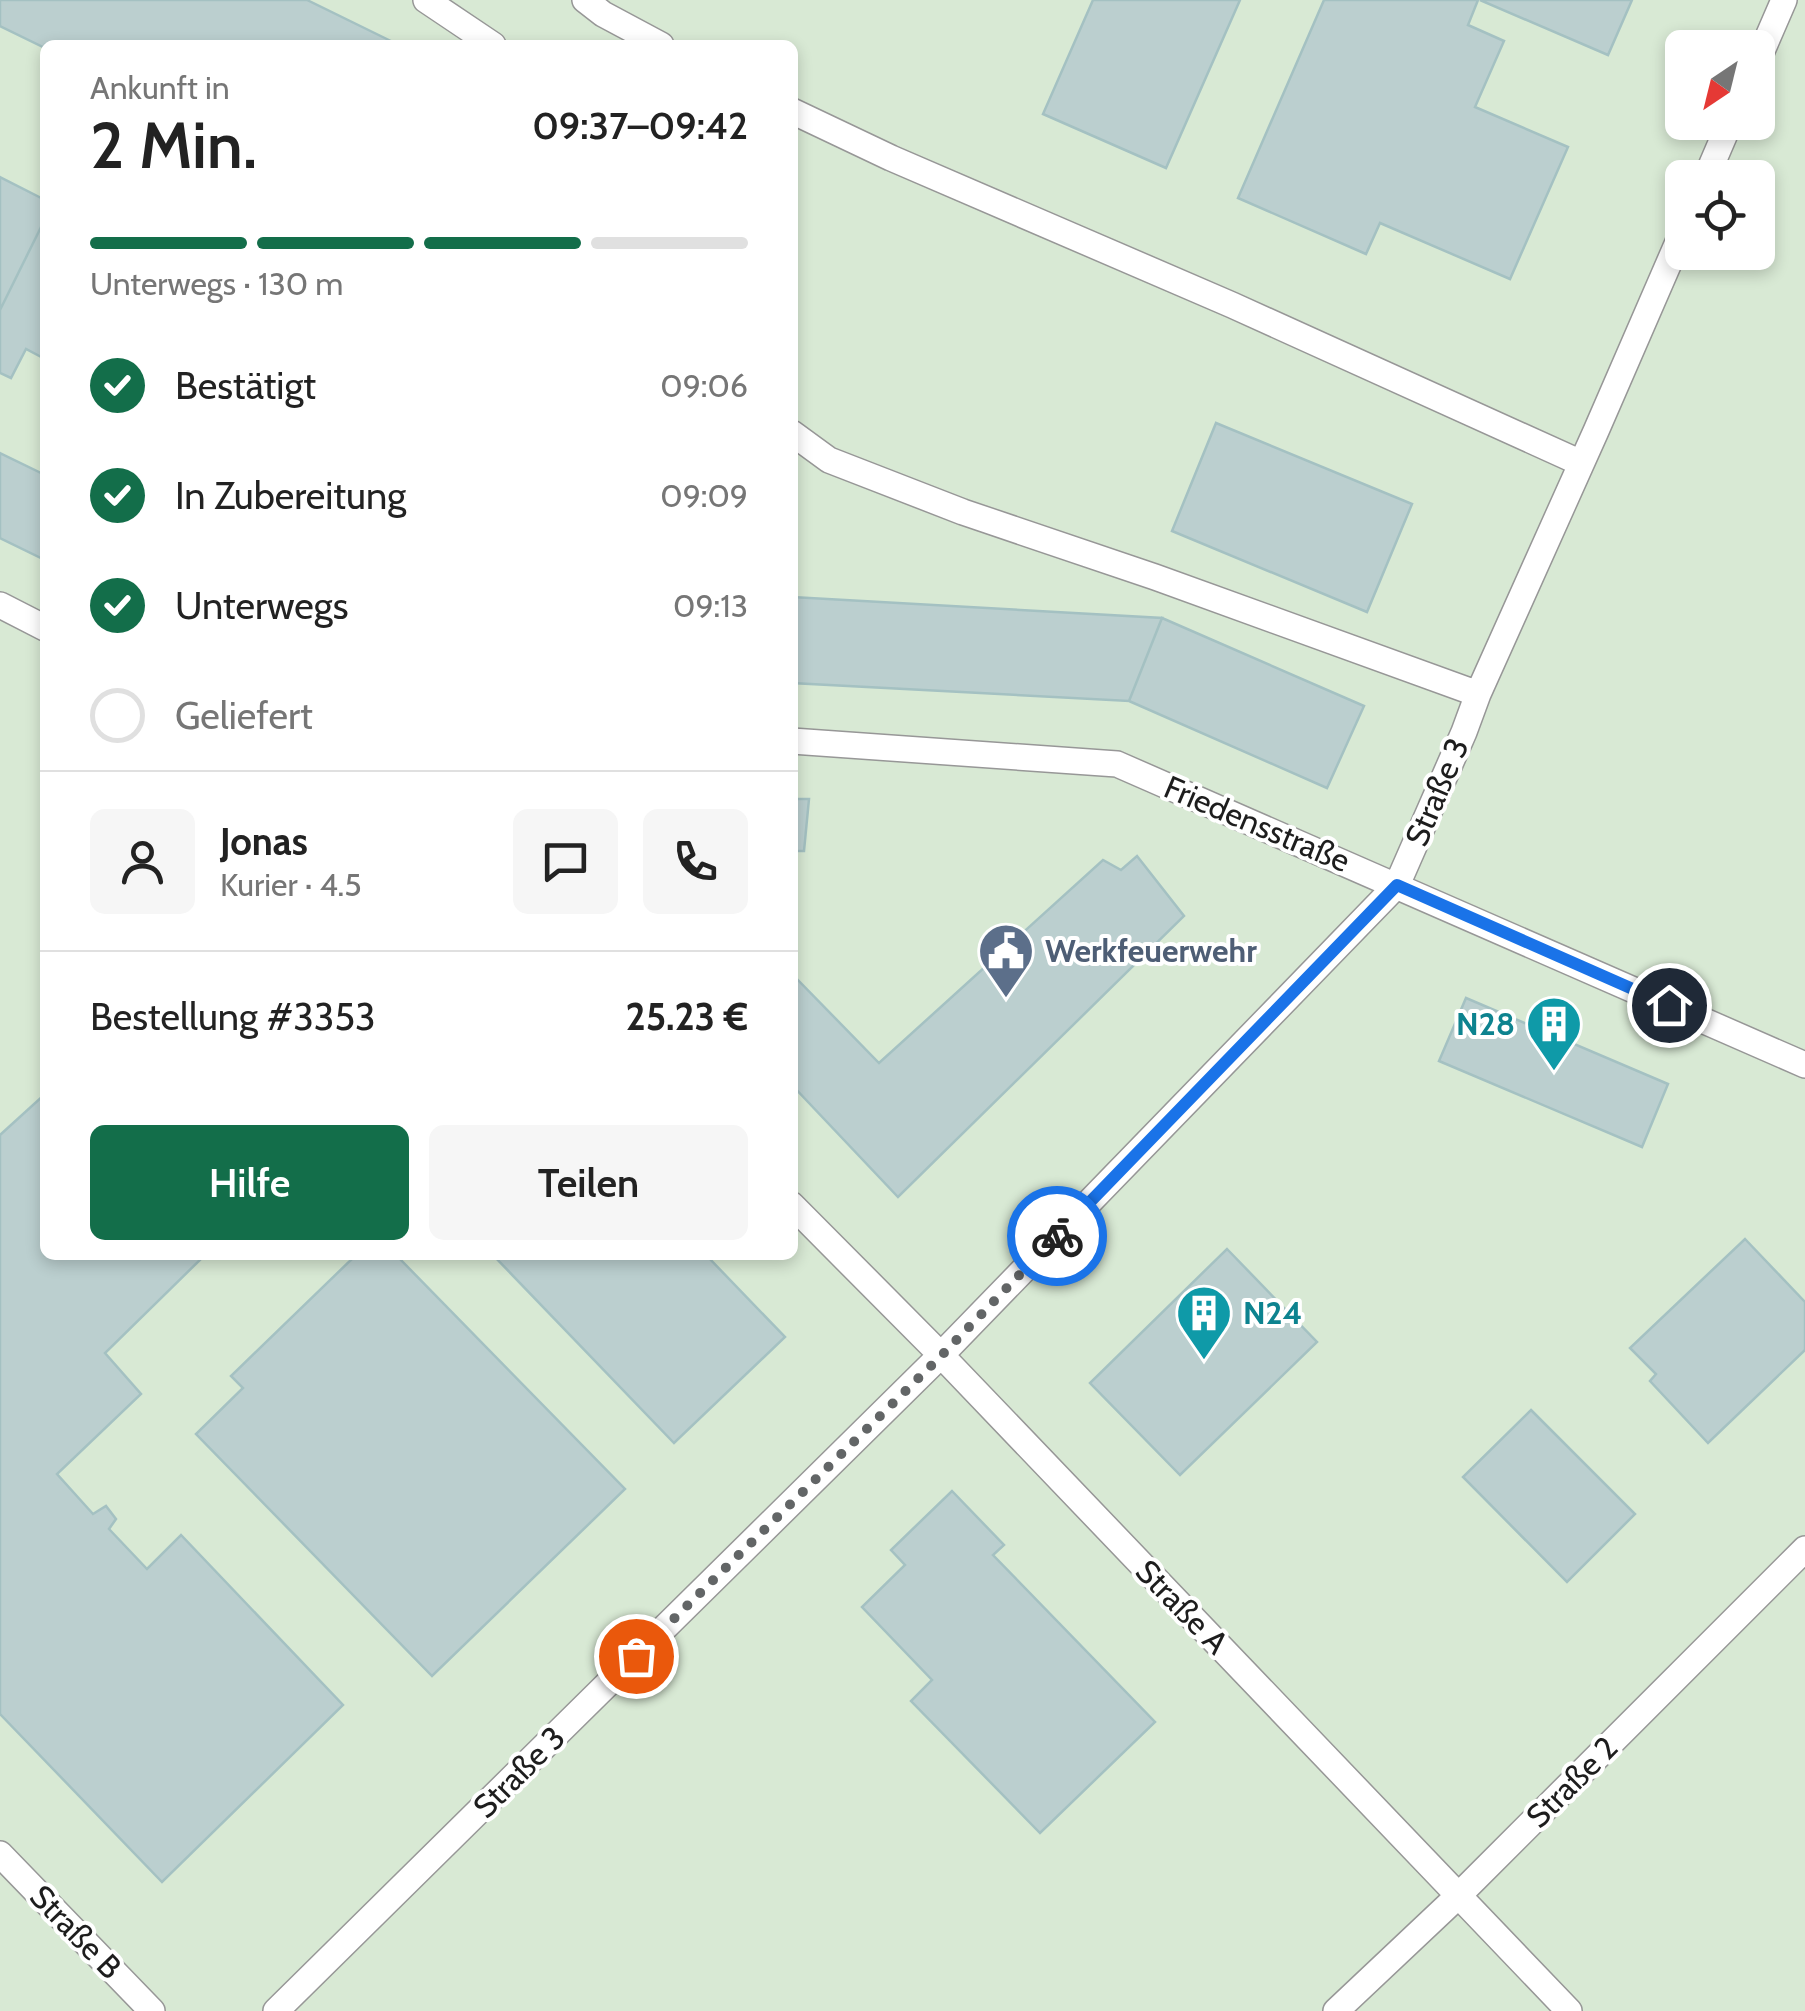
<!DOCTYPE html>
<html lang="de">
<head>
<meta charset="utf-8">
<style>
  :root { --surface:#fff; --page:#f6f6f6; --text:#222; --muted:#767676; --line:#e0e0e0; --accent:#136e4a }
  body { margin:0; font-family:Cabin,sans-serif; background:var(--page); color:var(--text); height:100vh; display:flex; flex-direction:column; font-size:38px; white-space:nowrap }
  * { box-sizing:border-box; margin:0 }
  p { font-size:32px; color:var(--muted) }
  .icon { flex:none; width:55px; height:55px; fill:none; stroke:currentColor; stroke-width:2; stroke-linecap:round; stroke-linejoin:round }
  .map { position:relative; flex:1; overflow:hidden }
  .details { position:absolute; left:40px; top:40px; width:758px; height:1220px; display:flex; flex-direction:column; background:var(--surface); border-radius:15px; box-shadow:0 5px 15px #0003 }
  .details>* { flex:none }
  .needle { width:65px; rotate:215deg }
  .controls { position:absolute; left:1665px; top:30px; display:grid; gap:20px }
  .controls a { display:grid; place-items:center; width:110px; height:110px; border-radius:15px; background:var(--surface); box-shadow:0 5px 15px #0003; font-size:50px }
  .pin { position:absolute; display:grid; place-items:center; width:85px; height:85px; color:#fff; margin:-42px; border:5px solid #fff; border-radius:50%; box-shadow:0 2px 10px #0007 }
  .courier { position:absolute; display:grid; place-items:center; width:100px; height:100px; margin:-50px; border:8px solid #1a73e8; border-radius:50%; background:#fff; color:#222; box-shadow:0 2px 12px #0007 }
  .head em { font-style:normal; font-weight:600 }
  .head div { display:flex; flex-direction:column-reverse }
  .head { display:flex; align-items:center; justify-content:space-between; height:170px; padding:0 50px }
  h1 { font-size:65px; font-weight:600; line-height:75px }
  .bar { display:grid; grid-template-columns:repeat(4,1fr); gap:15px 10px; align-content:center; height:120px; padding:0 50px }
  .bar i { height:12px; border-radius:8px; background:var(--line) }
  .bar .active { background:var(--accent) }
  .bar p { grid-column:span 4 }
  .line { display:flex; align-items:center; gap:25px; padding:0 50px; border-top:2px solid var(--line) }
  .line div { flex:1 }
  .round { display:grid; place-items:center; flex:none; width:105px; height:105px; border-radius:15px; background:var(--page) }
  ol { padding:0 50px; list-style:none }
  li { display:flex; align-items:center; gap:30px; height:110px }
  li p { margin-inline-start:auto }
  li .icon { padding:10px; border-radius:50%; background:var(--accent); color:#fff; stroke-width:4 }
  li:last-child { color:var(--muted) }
  li i { width:55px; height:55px; border:5px solid var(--line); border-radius:50% }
  .primary-button { display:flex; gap:20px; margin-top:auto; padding:20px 50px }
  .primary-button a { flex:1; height:115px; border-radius:15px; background:var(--accent); color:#fff; font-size:40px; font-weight:600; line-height:115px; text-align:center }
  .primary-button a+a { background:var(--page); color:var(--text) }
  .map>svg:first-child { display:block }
  .industrial { fill:#d8e9d4; fill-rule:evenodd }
  .building { fill:#bbcfcf; stroke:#a4c1c2; stroke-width:2.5 }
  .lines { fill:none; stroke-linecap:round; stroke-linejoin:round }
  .service-casing { stroke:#979797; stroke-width:28 }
  .service { stroke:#fff; stroke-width:25 }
  .done { stroke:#626566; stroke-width:10; stroke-dasharray:0 18 }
  .route { stroke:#1a73e8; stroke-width:12 }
  .labels { text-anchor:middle; stroke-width:8; stroke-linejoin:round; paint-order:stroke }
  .street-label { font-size:32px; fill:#1d1d1d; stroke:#fff }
  .service-label { font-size:32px; font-weight:bold; fill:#4e5e75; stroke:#fff; text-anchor:start }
  .culture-label { font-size:32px; font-weight:bold; fill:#0d838f; stroke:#fff; text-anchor:end }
</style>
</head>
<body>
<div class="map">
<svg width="1805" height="2011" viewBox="0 0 1805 2011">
  <rect width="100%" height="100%" fill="#e2ecef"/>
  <path class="industrial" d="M0,0H1805V2011H0ZM45,45H792V1255H45ZM1682,48H1758V122H1682ZM1682,178H1758V252H1682Z"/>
  <path class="building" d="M0,0H307L399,45H45V48L0,26Z
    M1093,0H1240L1166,168L1043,114Z
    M1324,0H1478L1468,25L1504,41L1475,107L1568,147L1510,279L1380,223L1366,254L1238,198Z
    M1480,0H1632L1608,55Z
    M0,177L45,200V219L0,310Z
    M45,219V359L26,349L11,378L0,373V310Z
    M1216,423L1412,504L1367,612L1172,531Z
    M0,453L45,475V560L0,538Z
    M792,597L1162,618L1129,701L792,683Z
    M1162,618L1364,706L1327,788L1129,701Z
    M792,799H809L804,851H792Z
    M1137,856L1184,916L898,1197L792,1085V974L879,1063L1103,860L1121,870Z
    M1466,998L1668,1084L1642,1147L1439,1061Z
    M45,1094V1255H205L105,1353L141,1394L57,1474L93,1514L106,1506L116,1519L109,1529L147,1569L181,1535L343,1705L162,1882L0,1714V1135Z
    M1745,1239L1805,1302V1350L1708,1443L1650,1381L1656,1374L1630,1348Z
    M1227,1249L1317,1342L1180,1475L1090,1383Z
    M356,1255H396L625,1489L432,1676L196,1434L243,1388L231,1376Z
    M493,1255H706L785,1337L674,1443Z
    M1531,1410L1635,1514L1567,1582L1463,1477Z
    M952,1491L1004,1545L993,1555L1155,1722L1040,1833L911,1701L932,1680L862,1607L905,1565L891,1550Z"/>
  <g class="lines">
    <g class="service-casing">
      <path id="service" d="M426,0L493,45
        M585,0L603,14L661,45
        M1758,60L1784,0
        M792,111L891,158L1232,305L1581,463
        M1706,178L1730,122
        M792,433L829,460L963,512L1155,577L1478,694
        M0,605L45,628
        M792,741L1117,764L1805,1065
        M792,1205L941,1355L1569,2011
        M0,1854L152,2011
        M276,2011L941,1355L1397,885L1464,732L1478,694L1596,431L1682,233
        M1336,2011L1458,1896L1805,1549"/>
    </g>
    <use href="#service" class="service"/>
  </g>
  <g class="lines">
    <path class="done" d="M636,1656L941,1356L1057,1236"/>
    <path class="route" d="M1057,1236L1397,885L1669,1005"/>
  </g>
  <defs>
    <g id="civic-pin" transform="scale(2.875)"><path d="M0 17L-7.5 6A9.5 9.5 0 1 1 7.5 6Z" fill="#5c6f8a" stroke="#fff"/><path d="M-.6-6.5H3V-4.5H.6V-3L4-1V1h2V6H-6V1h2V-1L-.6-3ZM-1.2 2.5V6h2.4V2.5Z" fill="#fff"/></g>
    <g id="building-pin" transform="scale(2.875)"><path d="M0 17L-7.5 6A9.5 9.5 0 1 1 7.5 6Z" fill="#0f9aa8" stroke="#fff"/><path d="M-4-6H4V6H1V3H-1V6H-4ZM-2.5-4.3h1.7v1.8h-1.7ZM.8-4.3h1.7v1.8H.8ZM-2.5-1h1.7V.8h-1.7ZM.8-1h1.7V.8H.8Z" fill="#fff"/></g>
  </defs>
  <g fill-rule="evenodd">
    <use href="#civic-pin" x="1006" y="951"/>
    <use href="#building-pin" x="1554" y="1024"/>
    <use href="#building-pin" x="1204" y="1313"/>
  </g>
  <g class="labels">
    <g class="street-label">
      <text transform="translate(1437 792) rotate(-67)" y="11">Straße 3</text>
      <text transform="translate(1257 824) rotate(23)" y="11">Friedensstraße</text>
      <text transform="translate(1182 1607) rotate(46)" y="11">Straße A</text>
      <text transform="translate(519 1772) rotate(-45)" y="11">Straße 3</text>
      <text transform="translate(1572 1782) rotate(-45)" y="11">Straße 2</text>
      <text transform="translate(76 1932) rotate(46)" y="11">Straße B</text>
    </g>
    <g class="service-label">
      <text x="1045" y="962">Werkfeuerwehr</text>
    </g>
    <g class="culture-label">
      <text x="1515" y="1035">N28</text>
      <text x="1243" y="1324" text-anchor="start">N24</text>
    </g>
  </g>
</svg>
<div class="controls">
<a><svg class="needle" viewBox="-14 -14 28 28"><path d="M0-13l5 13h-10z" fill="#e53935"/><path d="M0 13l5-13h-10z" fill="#767676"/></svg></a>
<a><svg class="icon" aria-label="locate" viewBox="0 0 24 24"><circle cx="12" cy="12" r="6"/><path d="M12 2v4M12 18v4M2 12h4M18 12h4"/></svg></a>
</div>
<div class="pin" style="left:636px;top:1656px;background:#ea580c"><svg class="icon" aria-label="bag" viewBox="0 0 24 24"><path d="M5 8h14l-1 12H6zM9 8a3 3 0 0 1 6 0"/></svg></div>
<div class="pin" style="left:1669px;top:1005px;background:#1f2937"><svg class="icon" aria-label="home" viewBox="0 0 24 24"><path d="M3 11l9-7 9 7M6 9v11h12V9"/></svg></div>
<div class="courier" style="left:1057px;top:1236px"><svg class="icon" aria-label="bike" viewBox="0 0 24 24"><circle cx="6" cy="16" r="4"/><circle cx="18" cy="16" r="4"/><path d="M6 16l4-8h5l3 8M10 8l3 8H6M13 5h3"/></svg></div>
<section class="details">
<div class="head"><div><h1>2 Min.</h1><p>Ankunft in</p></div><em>09:37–09:42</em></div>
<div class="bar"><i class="active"></i><i class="active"></i><i class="active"></i><i></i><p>Unterwegs · 130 m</p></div>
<ol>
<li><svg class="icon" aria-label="check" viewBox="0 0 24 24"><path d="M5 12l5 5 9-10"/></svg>Bestätigt<p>09:06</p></li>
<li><svg class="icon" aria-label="check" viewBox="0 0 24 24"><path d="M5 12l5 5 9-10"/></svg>In Zubereitung<p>09:09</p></li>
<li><svg class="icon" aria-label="check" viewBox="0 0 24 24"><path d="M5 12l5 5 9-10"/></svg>Unterwegs<p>09:13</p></li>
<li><i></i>Geliefert</li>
</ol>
<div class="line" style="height:180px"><a class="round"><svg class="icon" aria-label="person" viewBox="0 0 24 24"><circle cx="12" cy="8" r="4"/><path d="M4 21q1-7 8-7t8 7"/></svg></a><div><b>Jonas</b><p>Kurier · 4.5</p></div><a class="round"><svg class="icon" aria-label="chat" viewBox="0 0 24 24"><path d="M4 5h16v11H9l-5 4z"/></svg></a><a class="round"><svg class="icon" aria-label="phone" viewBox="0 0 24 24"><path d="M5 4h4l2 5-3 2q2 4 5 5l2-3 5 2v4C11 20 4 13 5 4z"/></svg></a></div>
<div class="line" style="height:130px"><div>Bestellung #3353</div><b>25.23 €</b></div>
<div class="primary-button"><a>Hilfe</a><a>Teilen</a></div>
</section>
</div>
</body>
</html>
